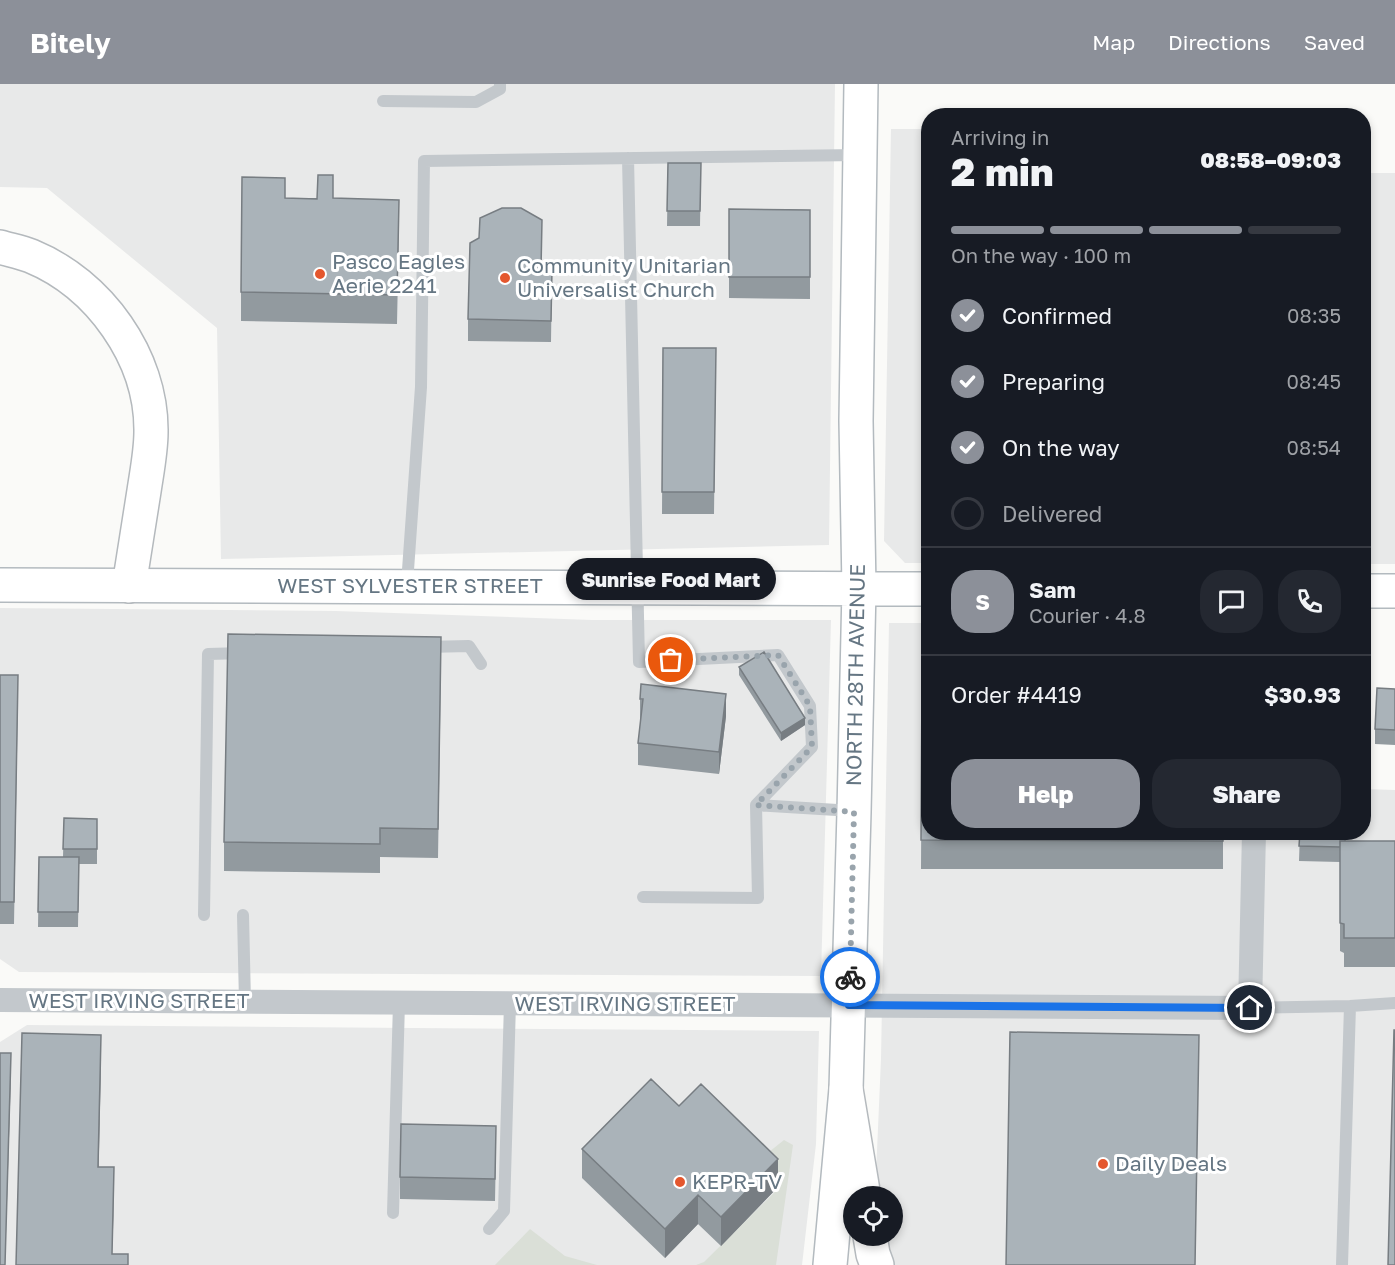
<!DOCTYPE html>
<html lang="en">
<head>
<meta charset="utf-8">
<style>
  :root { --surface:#171b24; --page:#242831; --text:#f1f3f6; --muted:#9ea1a6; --line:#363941; --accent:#8c9099 }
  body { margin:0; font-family:"Golos Text",sans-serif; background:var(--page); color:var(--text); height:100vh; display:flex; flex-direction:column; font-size:22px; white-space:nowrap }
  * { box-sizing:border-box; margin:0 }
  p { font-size:20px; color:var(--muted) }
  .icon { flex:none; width:33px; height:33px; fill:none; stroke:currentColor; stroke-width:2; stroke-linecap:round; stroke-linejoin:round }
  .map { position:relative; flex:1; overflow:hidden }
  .details { position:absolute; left:921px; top:24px; width:450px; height:732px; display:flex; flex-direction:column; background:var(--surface); border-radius:24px; box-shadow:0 3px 9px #0003 }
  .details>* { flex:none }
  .fabs { position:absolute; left:843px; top:1102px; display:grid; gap:12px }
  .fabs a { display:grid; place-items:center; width:60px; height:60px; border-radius:50%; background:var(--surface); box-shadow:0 3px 9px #0003; font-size:30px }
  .pin { position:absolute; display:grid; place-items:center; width:51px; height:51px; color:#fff; margin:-26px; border:3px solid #fff; border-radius:50%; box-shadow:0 2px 6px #0007 }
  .courier { position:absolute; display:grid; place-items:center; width:60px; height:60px; margin:-30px; border:4px solid #1a73e8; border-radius:50%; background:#fff; color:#222; box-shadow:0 2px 8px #0007 }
  .bubble { position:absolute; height:42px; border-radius:21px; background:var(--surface); box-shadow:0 3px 9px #0003; font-size:20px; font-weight:800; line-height:42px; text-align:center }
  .overview em { font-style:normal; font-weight:800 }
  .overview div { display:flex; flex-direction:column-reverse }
  .overview { display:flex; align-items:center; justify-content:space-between; height:102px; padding:0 30px }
  h1 { font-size:39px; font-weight:800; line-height:45px }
  .bar { display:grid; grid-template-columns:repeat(4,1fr); gap:9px 6px; align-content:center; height:72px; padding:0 30px }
  .bar i { height:8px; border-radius:4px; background:var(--line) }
  .bar .selected { background:var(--accent) }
  .bar p { grid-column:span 4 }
  .line { display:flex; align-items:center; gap:15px; padding:0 30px; border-top:2px solid var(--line) }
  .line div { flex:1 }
  .round { display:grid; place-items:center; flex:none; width:63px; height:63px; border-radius:24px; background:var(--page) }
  ol { padding:0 30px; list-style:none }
  li { display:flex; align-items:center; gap:18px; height:66px }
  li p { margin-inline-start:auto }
  li .icon { padding:6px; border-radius:50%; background:var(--accent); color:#fff; stroke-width:4 }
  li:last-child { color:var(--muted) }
  li i { width:33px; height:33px; border:3px solid var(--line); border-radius:50% }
  .cta { display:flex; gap:12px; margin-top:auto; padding:12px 30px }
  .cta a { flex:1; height:69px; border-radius:24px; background:var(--accent); color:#fff; font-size:24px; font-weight:800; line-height:69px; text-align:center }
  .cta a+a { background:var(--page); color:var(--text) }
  header { display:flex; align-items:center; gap:36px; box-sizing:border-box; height:84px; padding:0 30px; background:var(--accent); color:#fff }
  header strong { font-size:28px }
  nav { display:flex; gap:33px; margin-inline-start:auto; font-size:21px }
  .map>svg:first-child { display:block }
  .built { fill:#e8e9e9 }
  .green { fill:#dadfd7 }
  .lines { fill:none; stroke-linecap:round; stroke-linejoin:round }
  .secondary-casing { stroke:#b3babf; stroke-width:36 }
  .primary-casing { stroke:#b5babe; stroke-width:36 }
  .highway-casing { stroke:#b4b9bd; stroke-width:36 }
  .lane { stroke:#c3c8cc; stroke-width:12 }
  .street { stroke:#c3c8cc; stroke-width:24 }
  .secondary { stroke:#fff; stroke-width:33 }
  .primary { stroke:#fff; stroke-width:33 }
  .highway { stroke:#fff; stroke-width:33 }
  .wall { fill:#929a9f }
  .shaded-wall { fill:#777d82 }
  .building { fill:#aab3b9; stroke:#777d82; stroke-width:1.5 }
  .done { stroke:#99a4ac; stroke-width:6; stroke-dasharray:0 10.8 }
  .route { stroke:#1a73e8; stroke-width:8 }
  .poi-dot { fill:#e4572e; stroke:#fff; stroke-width:2 }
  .labels { text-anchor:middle; stroke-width:6; stroke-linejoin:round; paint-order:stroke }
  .poi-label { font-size:21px; fill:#657683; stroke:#fff; text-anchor:start }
  .street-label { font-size:21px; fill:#657683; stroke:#fff }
</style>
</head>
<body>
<header>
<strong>Bitely</strong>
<nav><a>Map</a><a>Directions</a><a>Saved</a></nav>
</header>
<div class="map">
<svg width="1395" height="1181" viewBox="0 0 1395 1181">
  <rect width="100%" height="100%" fill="#fafaf8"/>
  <path class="built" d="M0,0H835L829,461L221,475L217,244L47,104L0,103Z
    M891,45H928V479H905L884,457Z
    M1364,89H1395V480H1364Z
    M0,524L336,527L592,536H831L821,892L19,888L0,875Z
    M889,539H928V748H1364V705L1395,706V1181H885L879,1152H892V1113H875L881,975Z
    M27,941L819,947L816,1060L802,1181H0V958Z"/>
  <path class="green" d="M784,1056L793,1061L776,1181H696L704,1178L780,1103L759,1076Z
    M530,1145L565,1172L597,1181H495Z"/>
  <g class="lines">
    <g class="secondary-casing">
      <path id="secondary" d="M0,501L928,505
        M1364,507H1395
        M830,1181L846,1005L854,728L859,504L856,337L861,0"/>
    </g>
    <g class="primary-casing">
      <path id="primary" d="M846,1005L864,1113
        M870,1152L873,1170L877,1181"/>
    </g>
    <g class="highway-casing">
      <path id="highway" d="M0,163C10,166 21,168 31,172C99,200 152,273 151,348C151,367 147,387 144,407C139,439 134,470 129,502"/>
    </g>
    <path class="lane" d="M383,17L476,18L500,5V0
      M628,74L639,578L778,571L810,622L812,663L756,721L853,727
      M407,500L421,303L424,77L859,71
      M426,563L469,562L481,580
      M643,813L758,814L756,721
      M204,831L208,570L244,569
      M243,831L245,918
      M1250,924L1350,922L1395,919
      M393,1129L399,919
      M489,1145L504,1127L510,919
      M1342,1181L1350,922"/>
    <path class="street" d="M0,916L1250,924L1254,748"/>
    <use href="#secondary" class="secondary"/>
    <use href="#primary" class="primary"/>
    <use href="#highway" class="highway"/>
  </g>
  <path class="wall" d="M668,79H701L700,142H667Z
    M285,114H333L399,144L397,240L241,237V208Z
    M729,125L810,126V215L729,214Z
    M479,154L541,185H552L551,258L468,257V235Z
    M663,264H716L714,430H662Z
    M441,582L438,774L380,773V789L224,787V758Z
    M739,583L805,641L781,657L739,591Z
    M0,591L18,613L14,840H0Z
    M922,598L1223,748V785H921Z
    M1364,603H1366L1365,661H1364Z
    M1395,605V661L1375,660V645Z
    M640,615L726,632L719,690L638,681V659L641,637H640Z
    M64,734L97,735V780H79L78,843H38L39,773H63Z
    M1300,748L1345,757H1395V883H1344V869L1340,867V778L1299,777Z
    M679,1022L778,1103L721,1162L698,1140L665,1174L582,1094V1065Z
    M496,1064L495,1117L400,1115V1093Z"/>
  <path class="shaded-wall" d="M726,610V632L719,690V668Z
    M805,634V641L781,657V649Z
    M101,951V979L98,1111V1083Z
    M11,969V991L5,1181Z
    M778,1075V1103L721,1162V1133Z
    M114,1083V1111L112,1181Z
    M698,1111V1140L665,1174V1145Z"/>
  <path class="building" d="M668,79H701L700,127H667Z
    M318,91H333V114L399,116L397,211L241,208L242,93L285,94V114L317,115Z
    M502,124H521L542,136L541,185H552L551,237L468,235L470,159L479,154L480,134Z
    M729,125L810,126V193H729Z
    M663,264H716L714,408H662Z
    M228,550L441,553L438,745L380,744V760L224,758Z
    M764,568L805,634L781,649L739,583Z
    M0,591H18L14,818H0Z
    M922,598H928V748H1223V757L921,756Z
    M641,600L726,610L719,668L638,659L643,615H640Z
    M1364,603H1366L1365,646H1364Z
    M1377,604L1395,605V646L1375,645Z
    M64,734L97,735V765H63Z
    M1300,748H1345V757H1340V763L1299,762Z
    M1340,757H1395V854H1344V840L1340,839Z
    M39,773H79L78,828H38Z
    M1394,946H1395V1181H1388Z
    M1010,948L1199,951L1195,1181H1006Z
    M22,949L101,951L98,1083H114L112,1170H128V1181H16Z
    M0,969H11L5,1181H0Z
    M651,995L679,1022L701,1000L778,1075L721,1133L698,1111L665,1145L582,1065Z
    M401,1040L496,1042L495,1095L400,1093Z"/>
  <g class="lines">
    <path class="done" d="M671,576L778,571L810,622L812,663L756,721L854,728L850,893"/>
    <path class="route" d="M850,893L849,921L1250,924"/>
  </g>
  <g class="poi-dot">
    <circle cx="320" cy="190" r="6"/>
    <circle cx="505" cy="194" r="6"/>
    <circle cx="1103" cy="1080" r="6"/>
    <circle cx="680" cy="1098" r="6"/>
  </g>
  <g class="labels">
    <g class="poi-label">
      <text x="332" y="185">Pasco Eagles<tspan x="332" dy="24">Aerie 2241</tspan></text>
      <text x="517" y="189">Community Unitarian<tspan x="517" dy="24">Universalist Church</tspan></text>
      <text x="1115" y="1087">Daily Deals</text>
      <text x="692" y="1105">KEPR-TV</text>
    </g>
    <g class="street-label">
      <text x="410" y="509">WEST SYLVESTER STREET</text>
      <text transform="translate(856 591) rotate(-89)" y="7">NORTH 28TH AVENUE</text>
      <text x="139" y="924">WEST IRVING STREET</text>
      <text x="625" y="927">WEST IRVING STREET</text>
    </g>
  </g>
</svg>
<div class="fabs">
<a><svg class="icon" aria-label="locate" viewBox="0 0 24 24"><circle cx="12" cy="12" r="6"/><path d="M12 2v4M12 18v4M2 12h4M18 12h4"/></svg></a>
</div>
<div class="pin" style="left:671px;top:576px;background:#ea580c"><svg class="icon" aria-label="bag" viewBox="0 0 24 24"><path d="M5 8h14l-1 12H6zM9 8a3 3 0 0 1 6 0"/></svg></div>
<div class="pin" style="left:1250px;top:924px;background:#1f2937"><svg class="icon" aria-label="home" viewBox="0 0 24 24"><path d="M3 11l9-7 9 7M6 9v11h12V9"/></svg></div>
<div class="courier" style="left:850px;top:893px"><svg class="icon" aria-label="bike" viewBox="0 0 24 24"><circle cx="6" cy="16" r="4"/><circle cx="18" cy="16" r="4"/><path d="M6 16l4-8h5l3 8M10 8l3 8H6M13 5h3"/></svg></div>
<div class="bubble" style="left:566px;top:474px;width:210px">Sunrise Food Mart</div>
<section class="details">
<div class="overview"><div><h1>2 min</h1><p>Arriving in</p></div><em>08:58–09:03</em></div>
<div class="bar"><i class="selected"></i><i class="selected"></i><i class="selected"></i><i></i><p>On the way · 100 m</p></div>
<ol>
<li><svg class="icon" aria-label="check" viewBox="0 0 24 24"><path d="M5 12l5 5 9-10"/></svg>Confirmed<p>08:35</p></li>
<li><svg class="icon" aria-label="check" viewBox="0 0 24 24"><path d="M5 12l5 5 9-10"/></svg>Preparing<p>08:45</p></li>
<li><svg class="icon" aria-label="check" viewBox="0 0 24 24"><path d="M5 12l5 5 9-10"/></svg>On the way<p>08:54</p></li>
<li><i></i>Delivered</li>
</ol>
<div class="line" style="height:108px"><b class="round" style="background:var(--accent);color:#fff">S</b><div><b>Sam</b><p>Courier · 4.8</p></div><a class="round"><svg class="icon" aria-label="chat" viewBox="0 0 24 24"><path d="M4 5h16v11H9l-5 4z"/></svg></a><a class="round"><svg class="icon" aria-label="phone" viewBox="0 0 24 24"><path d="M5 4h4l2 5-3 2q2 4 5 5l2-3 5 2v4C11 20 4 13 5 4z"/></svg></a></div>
<div class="line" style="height:78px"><div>Order #4419</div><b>$30.93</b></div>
<div class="cta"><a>Help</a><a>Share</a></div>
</section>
</div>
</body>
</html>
